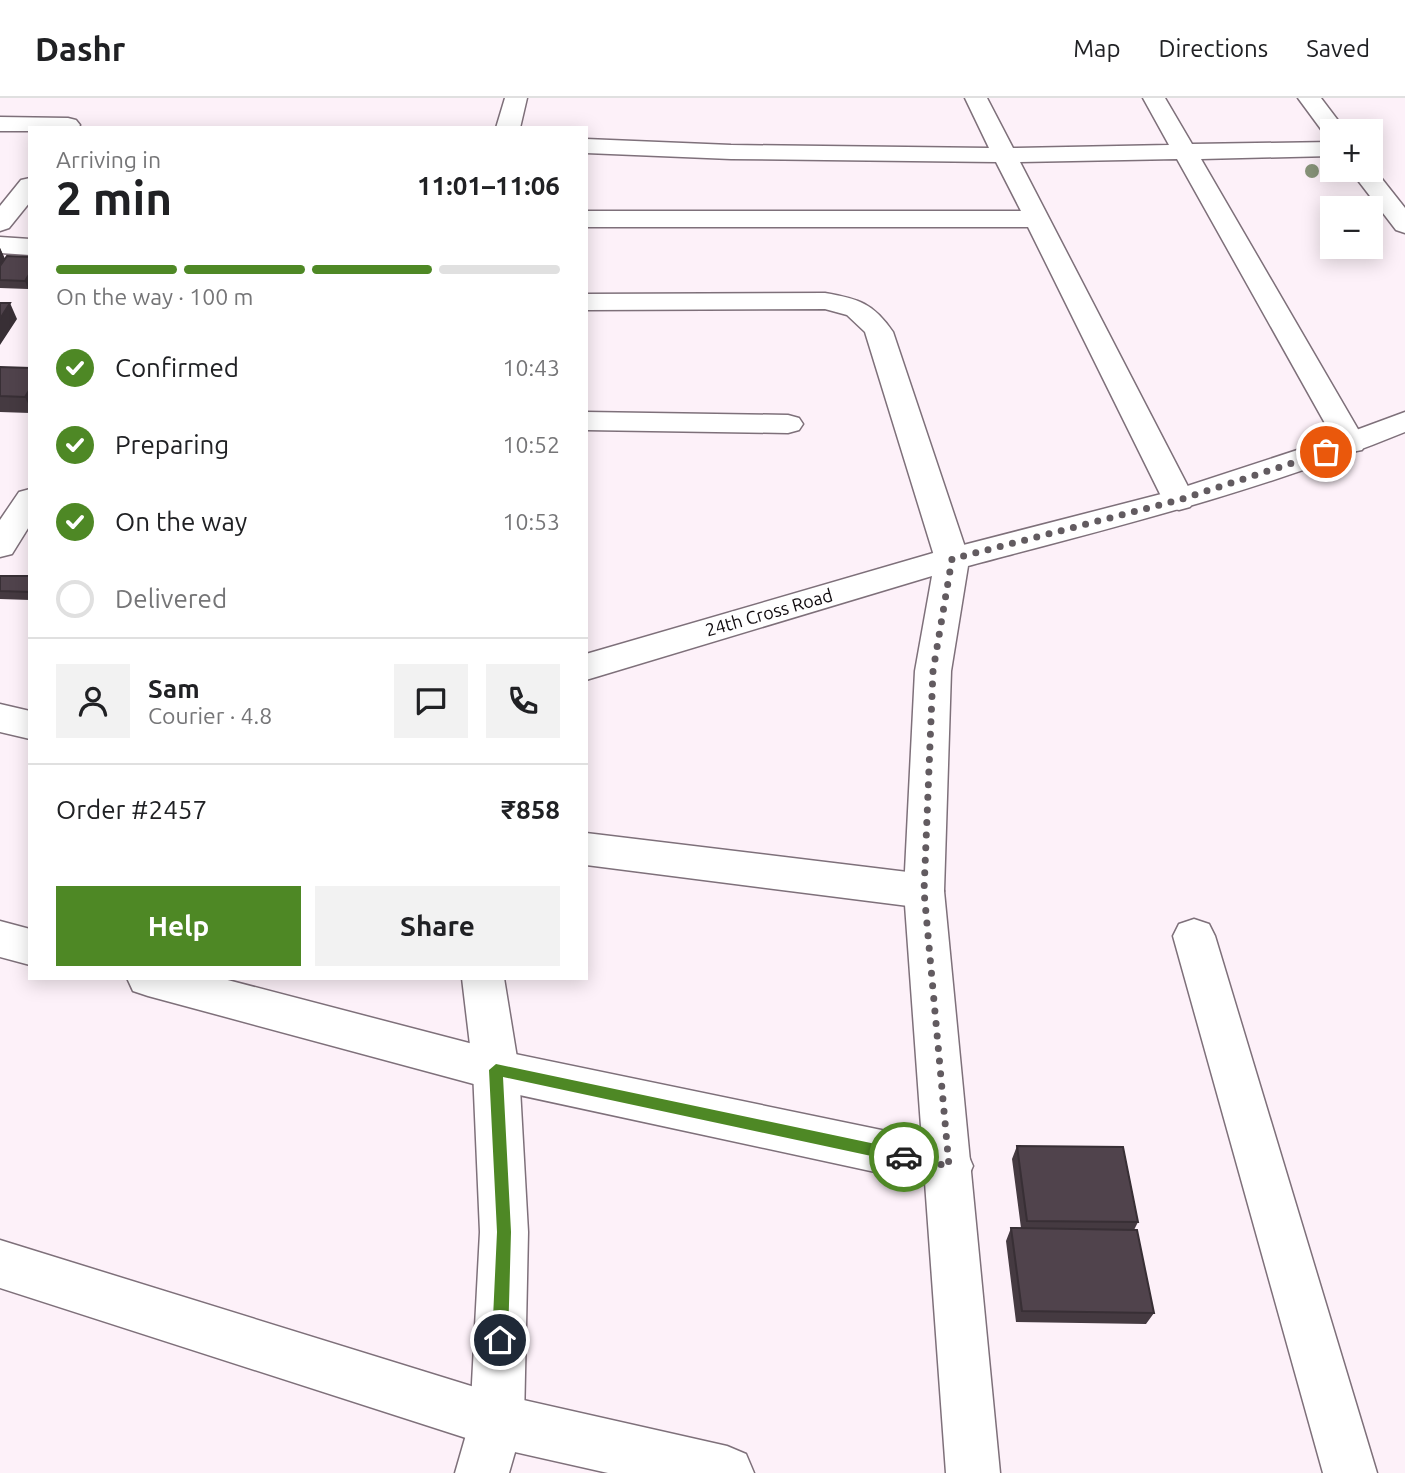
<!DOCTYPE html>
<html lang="en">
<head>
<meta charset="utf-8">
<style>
  :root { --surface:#fff; --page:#f2f2f2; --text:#202124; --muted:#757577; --line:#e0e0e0; --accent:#4e8825 }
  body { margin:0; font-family:Ubuntu,sans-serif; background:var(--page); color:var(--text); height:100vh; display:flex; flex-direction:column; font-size:26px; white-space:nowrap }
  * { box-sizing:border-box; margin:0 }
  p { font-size:23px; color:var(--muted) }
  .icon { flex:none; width:38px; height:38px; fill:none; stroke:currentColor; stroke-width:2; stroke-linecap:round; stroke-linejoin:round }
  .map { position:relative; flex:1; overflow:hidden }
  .side { position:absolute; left:28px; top:28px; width:560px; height:854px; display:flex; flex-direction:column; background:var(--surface); border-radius:0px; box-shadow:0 4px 18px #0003 }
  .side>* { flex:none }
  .buttons { position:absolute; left:1320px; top:21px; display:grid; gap:14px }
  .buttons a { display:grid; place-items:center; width:63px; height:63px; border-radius:0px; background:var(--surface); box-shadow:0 4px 18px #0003; font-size:35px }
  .pin { position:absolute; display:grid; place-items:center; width:60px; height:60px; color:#fff; margin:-30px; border:4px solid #fff; border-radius:50%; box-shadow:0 2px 7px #0007 }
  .courier { position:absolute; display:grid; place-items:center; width:70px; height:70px; margin:-35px; border:5px solid #4e8825; border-radius:50%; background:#fff; color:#222; box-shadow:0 2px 9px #0007 }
  .headline em { font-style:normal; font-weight:700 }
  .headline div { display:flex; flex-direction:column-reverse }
  .headline { display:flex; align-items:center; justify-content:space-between; height:119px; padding:0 28px }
  h1 { font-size:46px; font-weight:700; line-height:52px }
  .bar { display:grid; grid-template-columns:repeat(4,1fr); gap:10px 7px; align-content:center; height:84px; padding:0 28px }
  .bar i { height:9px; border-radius:5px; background:var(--line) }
  .bar .active { background:var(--accent) }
  .bar p { grid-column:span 4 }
  .line { display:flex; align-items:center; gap:18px; padding:0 28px; border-top:2px solid var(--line) }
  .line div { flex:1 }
  .round { display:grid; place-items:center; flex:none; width:74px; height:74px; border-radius:0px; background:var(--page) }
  ol { padding:0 28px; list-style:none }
  li { display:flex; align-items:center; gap:21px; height:77px }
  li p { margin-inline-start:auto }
  li .icon { padding:7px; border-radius:50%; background:var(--accent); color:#fff; stroke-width:4 }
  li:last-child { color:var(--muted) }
  li i { width:38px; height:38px; border:4px solid var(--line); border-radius:50% }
  .cta { display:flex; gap:14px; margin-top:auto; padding:14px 28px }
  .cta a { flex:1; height:80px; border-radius:0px; background:var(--accent); color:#fff; font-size:28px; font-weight:700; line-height:80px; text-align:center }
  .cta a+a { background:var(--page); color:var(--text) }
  header { display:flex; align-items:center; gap:42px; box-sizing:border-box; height:98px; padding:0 35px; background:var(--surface); border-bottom:2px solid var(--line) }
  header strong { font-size:33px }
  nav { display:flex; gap:38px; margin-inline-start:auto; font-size:24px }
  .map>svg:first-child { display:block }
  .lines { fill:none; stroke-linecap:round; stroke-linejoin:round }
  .minor-casing { stroke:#7e707a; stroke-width:3 }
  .tertiary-casing { stroke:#7e707a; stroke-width:3 }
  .minor { fill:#fff; fill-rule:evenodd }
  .tertiary { fill:#fff; fill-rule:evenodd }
  .tree { fill:#879379 }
  .wall { fill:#453a41 }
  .shaded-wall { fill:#382f35 }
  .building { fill:#50434c; stroke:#382f35; stroke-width:2 }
  .route { fill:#4e8825 }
  .done { stroke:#625b60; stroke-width:7; stroke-dasharray:0 12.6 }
  .labels { text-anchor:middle; stroke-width:7; stroke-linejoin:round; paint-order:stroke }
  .street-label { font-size:18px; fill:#0f0a0d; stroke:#fff }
</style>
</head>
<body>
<header>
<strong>Dashr</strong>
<nav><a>Map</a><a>Directions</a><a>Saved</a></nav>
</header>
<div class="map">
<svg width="1405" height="1375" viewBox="0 0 1405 1375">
  <rect width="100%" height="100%" fill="#fdf1f9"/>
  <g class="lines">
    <g class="minor-casing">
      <path id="minor" d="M505,0H527L520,30H496Z
        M965,0H987L1013,50L1169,47L1143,0H1165L1192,46L1332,44V58L1201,61L1366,345L1362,352L1351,354L1340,352L1336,345L1177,61L1020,64L1195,402L1190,409L1179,412L1168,409L1163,402L1028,129H586V113H1021L996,64L731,61L586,55V41L731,47L989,50Z
        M1298,0H1321L1346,33H1332V40L1326,38Z
        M0,19L68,20L76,22L80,27L78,30H30V33H0Z
        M1371,67L1405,110V135L1396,132L1350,72H1370Z
        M30,80V104L9,130L0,133V108L21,82Z
        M0,139L30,141V157L0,155Z
        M825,195C859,201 873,205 893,234L969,461L964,469L952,472L940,469L935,461L865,234L847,217L825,211L586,212V196Z
        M586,314L788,317L799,320L803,326L799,332L788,335L586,332Z
        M30,391V427L12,456L0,459V422L19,394Z
        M0,606L30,613V641L0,634Z
        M586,735L924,776L938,781L944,793L938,805L924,810L586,767Z
        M1194,821L1209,826L1215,838L1377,1375H1323L1173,838L1179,826Z
        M0,823L30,831V867L0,859Z
        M127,880H220L496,952L949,1046L966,1052L973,1068L966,1084L949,1090L496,992L148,898L133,893Z
        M0,1142L497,1296L727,1348L746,1356L754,1375H608L497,1350L0,1190Z"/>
    </g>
    <g class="tertiary-casing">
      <path id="tertiary" d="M1405,314V334C1264,392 1115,429 968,468L951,573L944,793L1000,1375H946L904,793L915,573L932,478L586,582V556L940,453L1169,394L1340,338Z
        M462,880H504L519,972L528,1134L524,1323L509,1375H455L470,1323L480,1134L473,972Z"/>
    </g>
    <use href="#minor" class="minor"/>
    <use href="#tertiary" class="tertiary"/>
  </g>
  <circle class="tree" cx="1312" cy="73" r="7"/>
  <path class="wall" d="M0,150L5,161L30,159V188L28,191L0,190Z
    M0,269L30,270V315L0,314Z
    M0,478H30V502L0,501Z
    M1017,1048L1138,1124L1134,1132L1154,1215L1146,1226L1016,1224L1006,1143L1011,1130H1021L1012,1061Z"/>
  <path class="shaded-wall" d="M0,150L7,166L0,176Z
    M30,175V184H28L30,188L28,191L25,183Z
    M10,205L17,221L0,247V221Z
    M30,291V310L25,299Z"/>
  <path class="building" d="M7,158L30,159V175L25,183L0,182V168Z
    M0,205H10L0,221Z
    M0,269L30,270V291L25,299L0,298Z
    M0,478H30V494L0,493Z
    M1017,1048L1123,1049L1138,1124L1027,1123Z
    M1011,1130L1137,1132L1154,1215L1022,1213Z"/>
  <path class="route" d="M496,966L904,1052L911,1059L904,1065L503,979L511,1134L508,1242L505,1247L500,1249L495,1247L492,1242L497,1134L489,972Z"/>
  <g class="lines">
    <path class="done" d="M904,1059L949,1068L924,793L933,573L952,461L1179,402L1326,354"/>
  </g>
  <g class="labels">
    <g class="street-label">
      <text transform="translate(769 515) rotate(-16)" y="6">24th Cross Road</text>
    </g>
  </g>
</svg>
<div class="buttons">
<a>+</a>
<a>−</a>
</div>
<div class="pin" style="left:1326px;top:354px;background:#ea580c"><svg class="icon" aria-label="bag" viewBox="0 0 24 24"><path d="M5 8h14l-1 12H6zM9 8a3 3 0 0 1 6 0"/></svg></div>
<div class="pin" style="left:500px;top:1242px;background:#1f2937"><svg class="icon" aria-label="home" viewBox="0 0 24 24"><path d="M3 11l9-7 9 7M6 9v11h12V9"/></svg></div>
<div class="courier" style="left:904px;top:1059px"><svg class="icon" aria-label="car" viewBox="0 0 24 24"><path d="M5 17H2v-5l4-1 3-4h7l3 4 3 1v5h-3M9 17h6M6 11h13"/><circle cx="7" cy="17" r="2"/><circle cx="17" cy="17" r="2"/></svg></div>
<section class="side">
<div class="headline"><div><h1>2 min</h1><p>Arriving in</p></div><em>11:01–11:06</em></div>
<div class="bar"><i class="active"></i><i class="active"></i><i class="active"></i><i></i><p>On the way · 100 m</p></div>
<ol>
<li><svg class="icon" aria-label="check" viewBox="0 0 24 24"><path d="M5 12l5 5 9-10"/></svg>Confirmed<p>10:43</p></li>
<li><svg class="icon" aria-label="check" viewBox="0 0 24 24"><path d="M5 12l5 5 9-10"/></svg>Preparing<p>10:52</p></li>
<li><svg class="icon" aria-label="check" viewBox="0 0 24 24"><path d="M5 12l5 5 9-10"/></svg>On the way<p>10:53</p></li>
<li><i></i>Delivered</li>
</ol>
<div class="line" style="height:126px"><a class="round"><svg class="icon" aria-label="person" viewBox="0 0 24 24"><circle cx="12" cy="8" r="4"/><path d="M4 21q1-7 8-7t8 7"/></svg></a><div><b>Sam</b><p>Courier · 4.8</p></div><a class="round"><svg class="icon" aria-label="chat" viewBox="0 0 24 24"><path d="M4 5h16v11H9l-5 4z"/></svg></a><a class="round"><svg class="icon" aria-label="phone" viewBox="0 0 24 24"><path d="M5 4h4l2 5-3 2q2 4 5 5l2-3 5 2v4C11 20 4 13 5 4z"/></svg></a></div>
<div class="line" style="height:91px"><div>Order #2457</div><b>₹858</b></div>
<div class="cta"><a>Help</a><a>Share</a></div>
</section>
</div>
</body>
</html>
